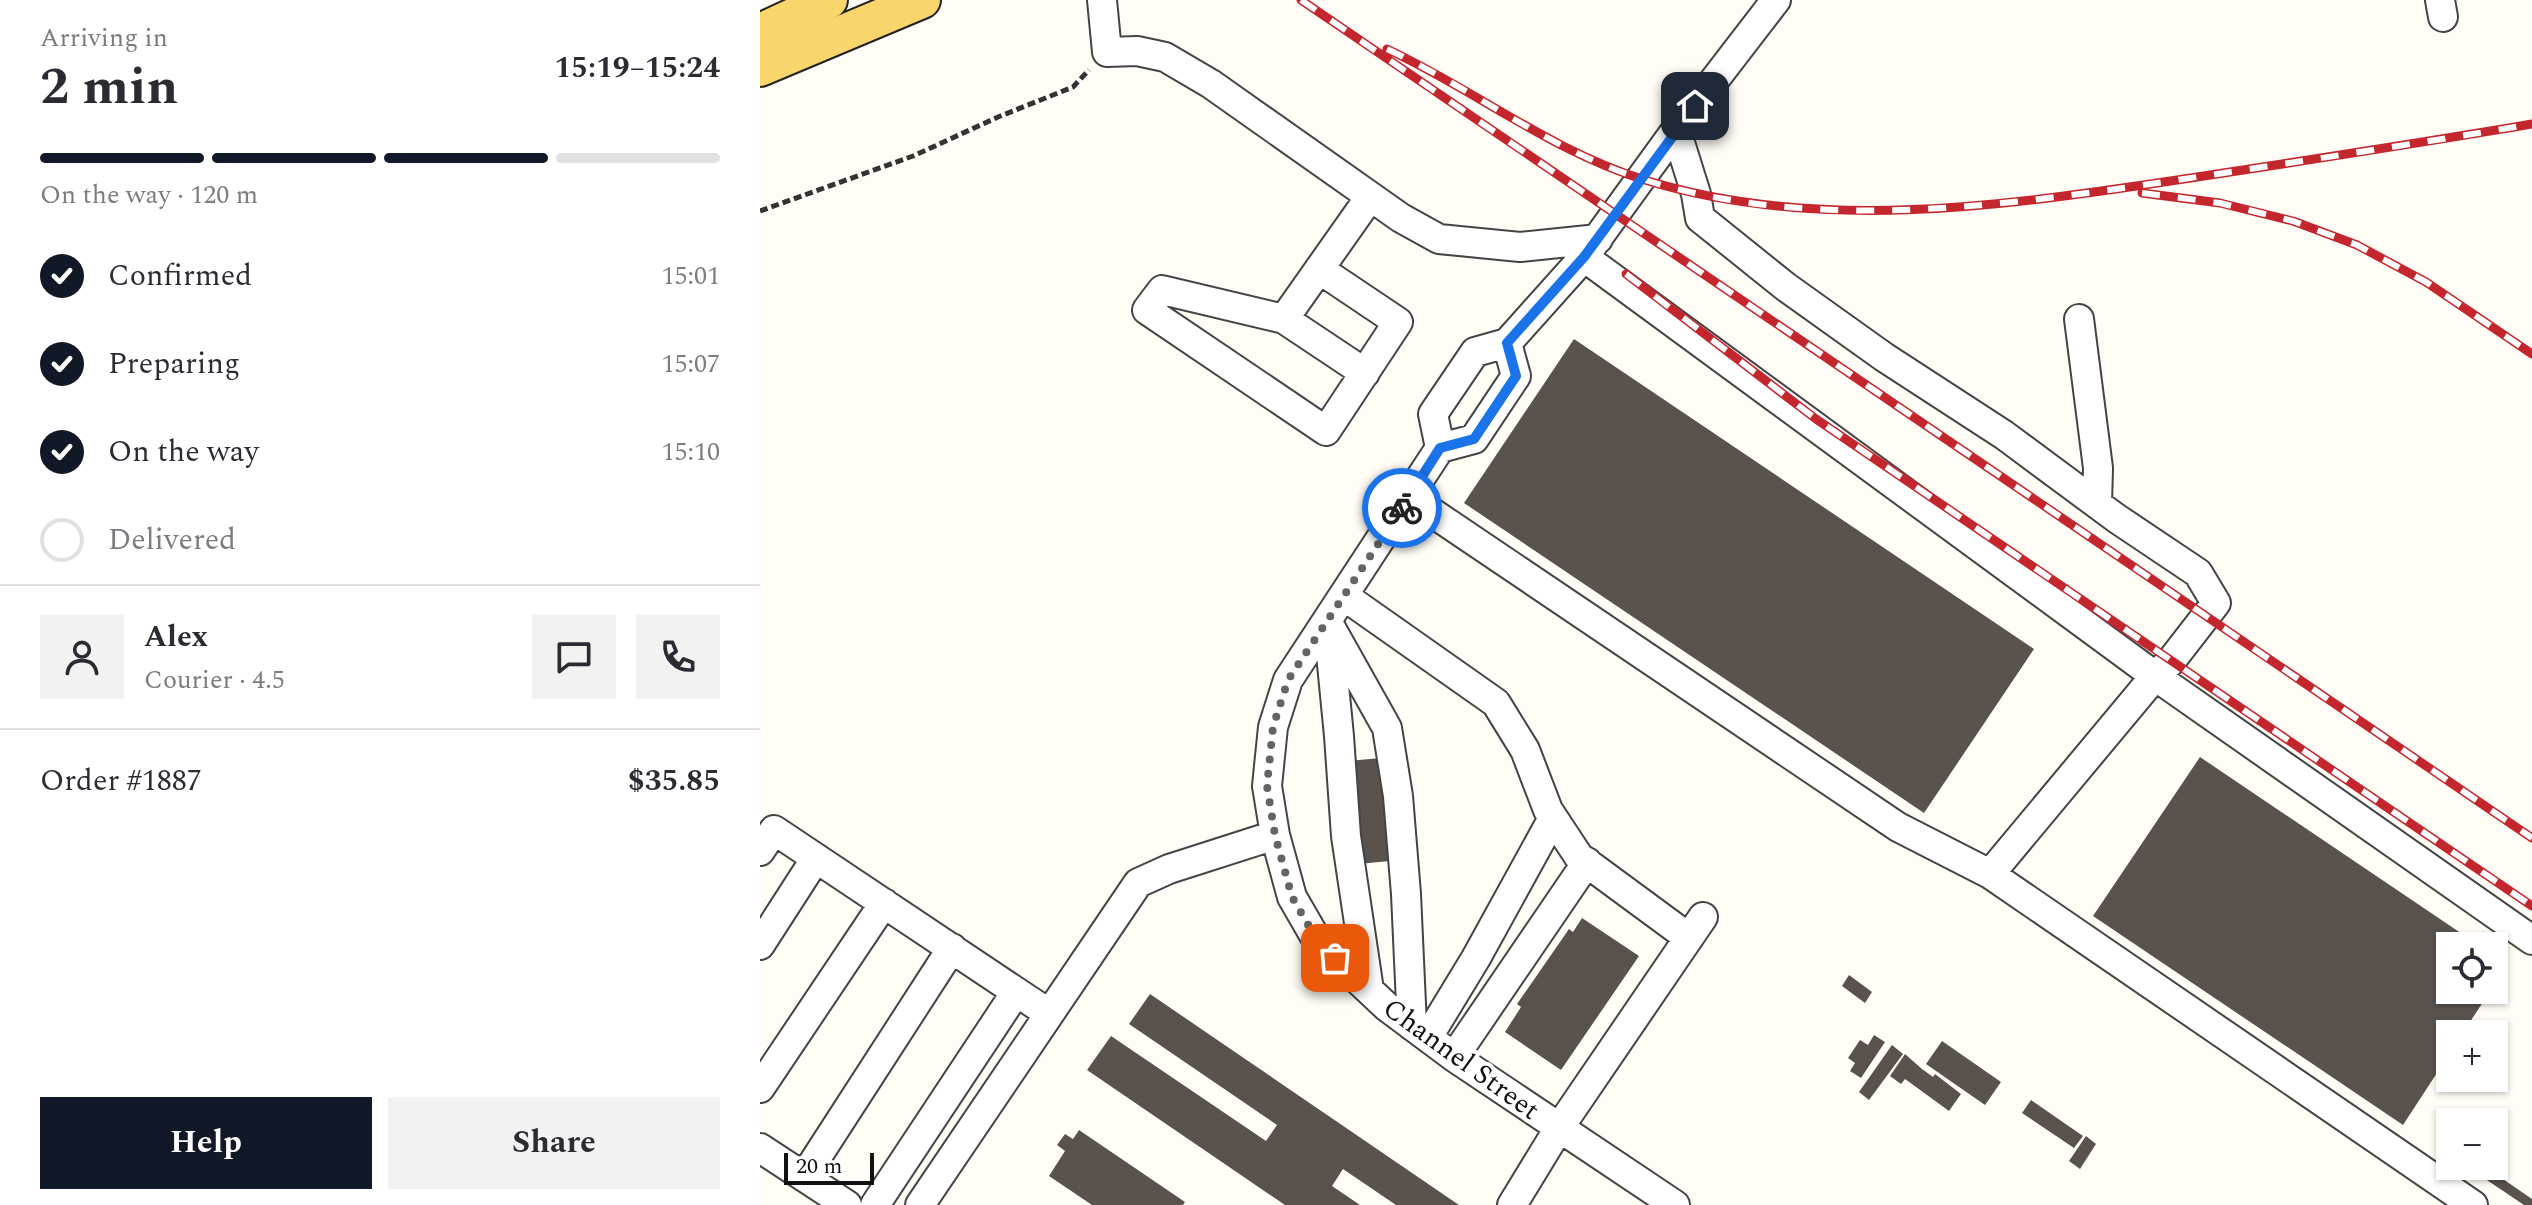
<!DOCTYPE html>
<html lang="en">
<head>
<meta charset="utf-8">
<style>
  :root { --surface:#fff; --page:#f2f2f3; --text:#2b2b33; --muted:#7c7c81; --line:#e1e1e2; --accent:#111827 }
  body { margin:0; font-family:Spectral,serif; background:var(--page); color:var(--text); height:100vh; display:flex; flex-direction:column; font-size:30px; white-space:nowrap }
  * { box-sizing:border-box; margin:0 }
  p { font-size:26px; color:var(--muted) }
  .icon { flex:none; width:44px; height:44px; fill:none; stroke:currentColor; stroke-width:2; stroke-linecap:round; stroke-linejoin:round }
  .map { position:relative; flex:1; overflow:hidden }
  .side { display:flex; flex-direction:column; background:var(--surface); width:760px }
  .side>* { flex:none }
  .tools { position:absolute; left:1676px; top:932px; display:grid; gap:16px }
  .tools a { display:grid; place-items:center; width:72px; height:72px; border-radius:0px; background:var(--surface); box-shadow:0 2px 6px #0004; font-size:40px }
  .scale { position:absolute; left:24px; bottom:20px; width:90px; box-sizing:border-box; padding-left:8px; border:4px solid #111; border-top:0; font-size:22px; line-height:28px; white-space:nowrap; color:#111; -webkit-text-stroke:6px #fff; paint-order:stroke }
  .pin { position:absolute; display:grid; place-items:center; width:68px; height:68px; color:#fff; margin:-34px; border-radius:16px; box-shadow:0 4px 12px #0006 }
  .courier { position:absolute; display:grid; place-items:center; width:80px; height:80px; margin:-40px; border:6px solid #1a73e8; border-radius:50%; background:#fff; color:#222; box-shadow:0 2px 10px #0007 }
  .head em { font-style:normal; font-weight:700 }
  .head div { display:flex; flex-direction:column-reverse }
  .head { display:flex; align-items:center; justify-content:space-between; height:136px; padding:0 40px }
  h1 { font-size:52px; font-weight:700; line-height:60px }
  .bar { display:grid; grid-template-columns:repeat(4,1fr); gap:12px 8px; align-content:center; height:96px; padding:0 40px }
  .bar i { height:10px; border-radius:6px; background:var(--line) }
  .bar .on { background:var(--accent) }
  .bar p { grid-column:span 4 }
  .line { display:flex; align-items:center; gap:20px; padding:0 40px; border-top:2px solid var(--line) }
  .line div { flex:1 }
  .round { display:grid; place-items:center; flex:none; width:84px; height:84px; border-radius:0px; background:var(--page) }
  ol { padding:0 40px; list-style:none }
  li { display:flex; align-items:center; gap:24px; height:88px }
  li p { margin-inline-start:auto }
  li .icon { padding:8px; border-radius:50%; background:var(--accent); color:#fff; stroke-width:4 }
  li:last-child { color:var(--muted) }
  li i { width:44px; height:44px; border:4px solid var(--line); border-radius:50% }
  .cta { display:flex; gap:16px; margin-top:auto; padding:16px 40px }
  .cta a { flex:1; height:92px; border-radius:0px; background:var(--accent); color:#fff; font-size:32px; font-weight:700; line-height:92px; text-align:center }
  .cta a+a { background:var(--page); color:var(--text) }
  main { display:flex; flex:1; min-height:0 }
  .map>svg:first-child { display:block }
  .building { fill:#5a524d }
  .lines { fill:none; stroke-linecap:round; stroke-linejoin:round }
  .minor-casing { stroke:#444; stroke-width:32 }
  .major-casing { stroke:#222; stroke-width:40 }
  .path { stroke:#333; stroke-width:5; stroke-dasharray:8 4; stroke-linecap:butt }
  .minor { stroke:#fff; stroke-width:28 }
  .major { stroke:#f9d66b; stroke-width:36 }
  .rail-casing { stroke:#c4262e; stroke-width:9 }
  .rail { stroke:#fff; stroke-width:6; stroke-dasharray:18; stroke-linecap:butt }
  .done { stroke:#646461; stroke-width:8; stroke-dasharray:0 14.4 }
  .route { stroke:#1a73e8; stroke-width:10 }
  .labels { text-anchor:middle; stroke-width:8; stroke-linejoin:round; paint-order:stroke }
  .street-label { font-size:28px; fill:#111; stroke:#fff }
</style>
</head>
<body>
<main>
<section class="side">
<div class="head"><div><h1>2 min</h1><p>Arriving in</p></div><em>15:19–15:24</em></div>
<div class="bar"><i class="on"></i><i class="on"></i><i class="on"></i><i></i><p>On the way · 120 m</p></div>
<ol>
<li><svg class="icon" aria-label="check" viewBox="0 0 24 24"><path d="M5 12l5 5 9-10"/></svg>Confirmed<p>15:01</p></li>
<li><svg class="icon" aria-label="check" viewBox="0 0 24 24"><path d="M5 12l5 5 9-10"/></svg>Preparing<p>15:07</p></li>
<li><svg class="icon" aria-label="check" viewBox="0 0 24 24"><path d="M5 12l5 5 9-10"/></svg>On the way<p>15:10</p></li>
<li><i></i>Delivered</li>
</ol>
<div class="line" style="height:144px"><a class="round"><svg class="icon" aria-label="person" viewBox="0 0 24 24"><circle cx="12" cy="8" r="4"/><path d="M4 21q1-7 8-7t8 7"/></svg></a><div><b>Alex</b><p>Courier · 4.5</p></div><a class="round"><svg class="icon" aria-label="chat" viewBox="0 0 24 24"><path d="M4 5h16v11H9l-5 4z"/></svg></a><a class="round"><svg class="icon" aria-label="phone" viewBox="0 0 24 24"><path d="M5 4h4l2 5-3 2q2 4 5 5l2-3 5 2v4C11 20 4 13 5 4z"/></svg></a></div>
<div class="line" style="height:104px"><div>Order #1887</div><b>$35.85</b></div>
<div class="cta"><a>Help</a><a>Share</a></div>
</section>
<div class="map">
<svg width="1772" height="1205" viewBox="0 0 1772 1205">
  <rect width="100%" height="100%" fill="#fffdf5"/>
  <path class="building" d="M814,339L1274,649L1164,813L704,503Z
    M1440,757L1720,946H1690V990H1731L1702,1034H1690V1053L1643,1125L1333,916Z
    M621,758L630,861L598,864L588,761Z
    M822,918L879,956L801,1070L745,1032L761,1007L757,1004L809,929L813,932Z
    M1734,955L1748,965L1734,986Z
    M1089,975L1112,992L1105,1003L1082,986Z
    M390,994L699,1205H636L583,1169L572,1186L600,1205H525L327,1070L351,1036L506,1141L517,1125L369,1024Z
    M1114,1035L1125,1042L1101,1078L1090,1071L1095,1063L1088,1058L1100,1040L1108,1045Z
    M1182,1041L1241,1082L1225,1105L1166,1064Z
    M1132,1045L1143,1054L1109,1100L1099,1092Z
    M1145,1054L1162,1069L1173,1077L1175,1074L1201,1094L1189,1111L1145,1079L1141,1084L1130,1076Z
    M1271,1100L1323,1136L1314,1148L1262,1113Z
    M319,1130L425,1202L423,1205H332L289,1176L305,1151L297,1145L305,1134L313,1139Z
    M1326,1136L1336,1144L1320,1169L1309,1161Z
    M1706,1166H1724L1772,1199V1205H1764Z"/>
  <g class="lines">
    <g class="minor-casing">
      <path id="minor" d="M342,0L347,52L377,51L405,57L451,84L641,218L679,239L760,247L838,239
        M1680,0L1683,17
        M824,257L1395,676L1772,940
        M559,269L638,322L566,431L387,310L402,290L524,319L610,197
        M524,319L605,373
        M1319,319L1338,468L1337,504
        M747,343L756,376L714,439L680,448L528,680L513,727L507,786L515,835L532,897L558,942L627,1007L694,1057L915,1205
        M680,448L673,414L715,352L747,343L824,257L916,130L1016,0
        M649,497L1138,827L1230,874L1395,676L1411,661L1456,603L1438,573L1356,518L1244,435L1124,357L1026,287L940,218L936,194L916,130
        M584,596L736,703L765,750L788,810L819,857L929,938
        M567,621L627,728L638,796L646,894L652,1026
        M569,634L579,736L586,836L609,990
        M0,851L14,830L288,1013
        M1230,874L1713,1205
        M0,945L56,858
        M668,1037L716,958L793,818
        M694,1057L827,862
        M0,1088L124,903
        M0,1148L87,1205
        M44,1177L192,948
        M115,1205L256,992
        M160,1205L378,883L409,869L515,835
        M752,1205L799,1128L943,917"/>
    </g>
    <g class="major-casing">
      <path id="major" d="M0,32L69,0
        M0,68L162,0"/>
    </g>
    <path class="path" d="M0,211L153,156L238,117L313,87L329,70"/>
    <use href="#minor" class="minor"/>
    <use href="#major" class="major"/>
    <g class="rail-casing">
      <path id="rail" d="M541,0L1772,838
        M627,49C715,90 791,151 885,180C1064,235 1256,204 1437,177C1549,160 1661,143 1772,124
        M1382,193L1460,203L1533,221L1597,245L1666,282L1772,354
        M866,274L1056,419L1772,906"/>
    </g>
    <use href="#rail" class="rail"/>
  </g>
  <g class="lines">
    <path class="done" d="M575,958L558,942L532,897L515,835L507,786L513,727L528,680L642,508"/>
    <path class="route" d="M642,508L680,448L714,439L756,376L747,343L824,257L935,106"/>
  </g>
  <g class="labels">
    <g class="street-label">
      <text transform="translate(702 1058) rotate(36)" y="10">Channel Street</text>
    </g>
  </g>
</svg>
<div class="tools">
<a><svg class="icon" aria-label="locate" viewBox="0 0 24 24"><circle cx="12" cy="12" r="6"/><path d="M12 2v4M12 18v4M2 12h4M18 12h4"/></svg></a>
<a>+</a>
<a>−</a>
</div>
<div class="scale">20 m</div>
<div class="pin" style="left:575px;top:958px;background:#ea580c"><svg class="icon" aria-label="bag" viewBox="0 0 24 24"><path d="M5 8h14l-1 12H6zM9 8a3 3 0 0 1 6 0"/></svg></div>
<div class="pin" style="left:935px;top:106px;background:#1f2937"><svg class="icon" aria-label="home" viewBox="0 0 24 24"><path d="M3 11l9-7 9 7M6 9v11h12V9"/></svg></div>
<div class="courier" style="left:642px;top:508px"><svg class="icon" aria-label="bike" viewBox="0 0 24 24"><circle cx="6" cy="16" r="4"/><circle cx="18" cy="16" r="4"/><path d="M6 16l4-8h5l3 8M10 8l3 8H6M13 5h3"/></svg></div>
</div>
</main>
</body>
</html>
